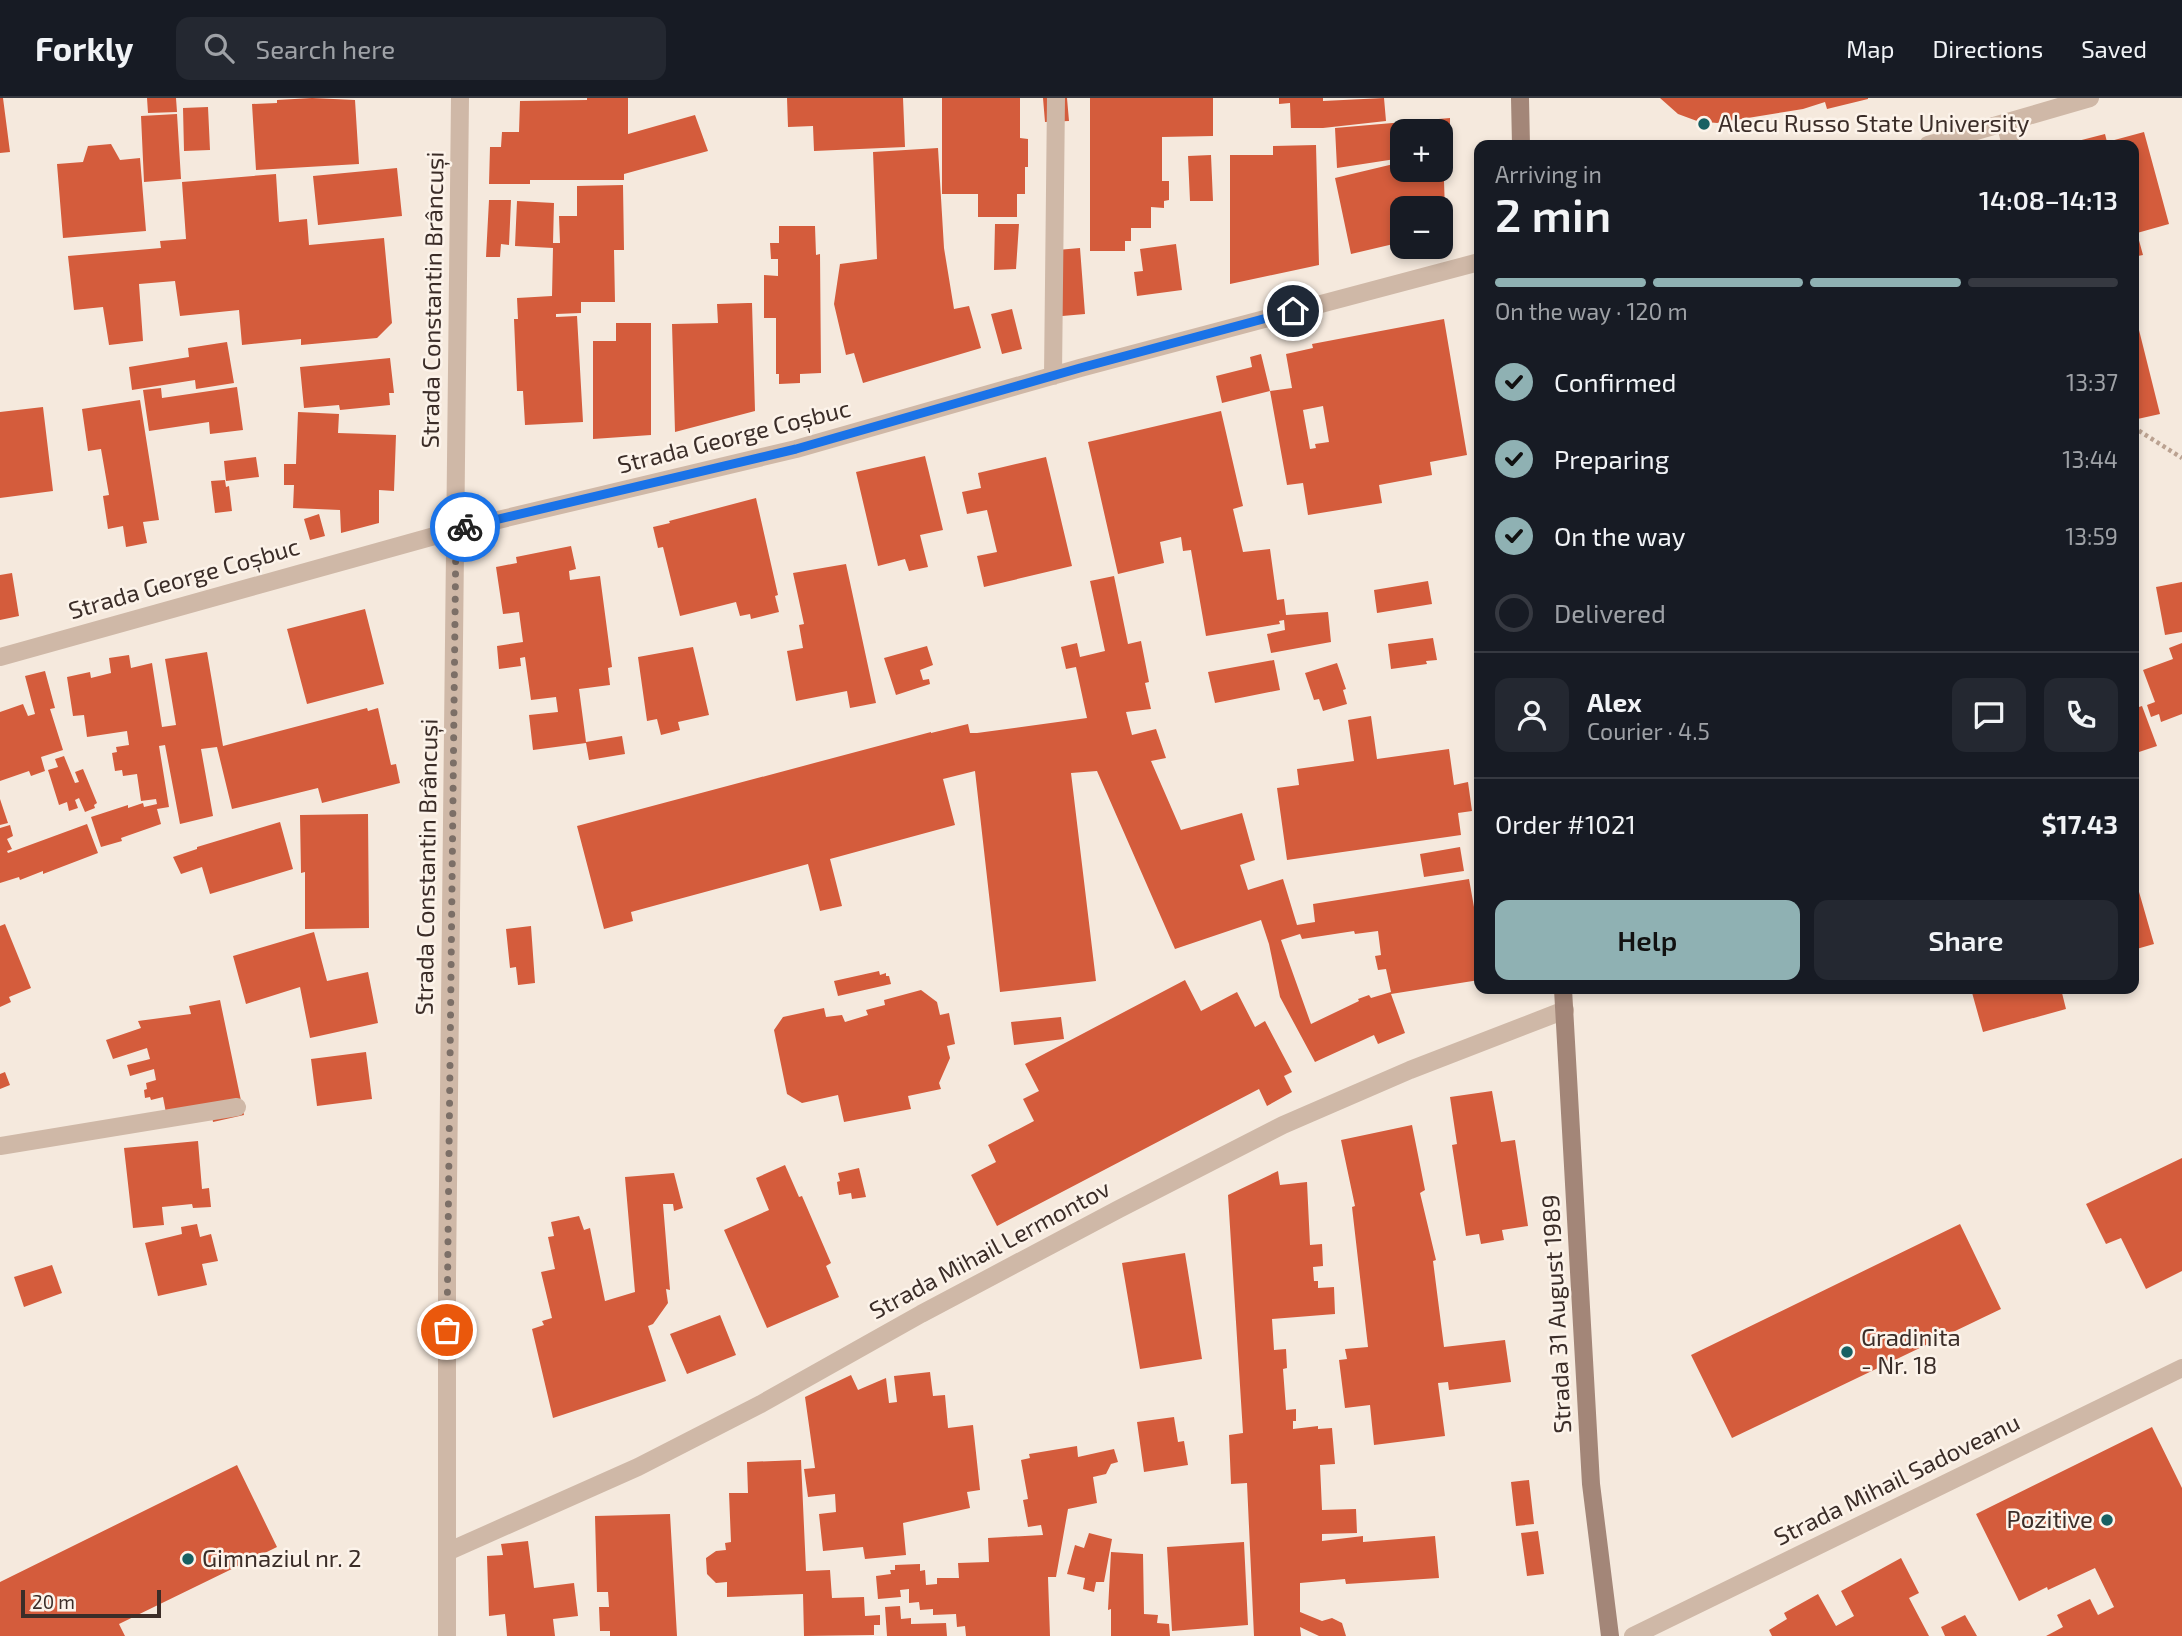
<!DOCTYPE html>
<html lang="en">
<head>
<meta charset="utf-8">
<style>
  :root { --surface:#171b24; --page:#242831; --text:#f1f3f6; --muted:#9ea1a6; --line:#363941; --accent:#8fb1b3 }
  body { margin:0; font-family:"Exo 2",sans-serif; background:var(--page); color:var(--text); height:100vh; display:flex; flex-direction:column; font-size:26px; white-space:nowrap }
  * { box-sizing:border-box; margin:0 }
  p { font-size:23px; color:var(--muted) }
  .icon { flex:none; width:38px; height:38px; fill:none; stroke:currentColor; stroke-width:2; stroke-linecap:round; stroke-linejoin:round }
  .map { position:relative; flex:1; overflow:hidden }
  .side { position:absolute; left:1474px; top:42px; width:665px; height:854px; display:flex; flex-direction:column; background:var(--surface); border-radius:14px; box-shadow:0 4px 10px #0003 }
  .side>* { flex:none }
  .buttons { position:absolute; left:1390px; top:21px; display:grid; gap:14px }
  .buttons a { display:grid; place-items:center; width:63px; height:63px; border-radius:14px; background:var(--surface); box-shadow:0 4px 10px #0003; font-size:35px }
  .scale { position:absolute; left:21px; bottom:18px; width:140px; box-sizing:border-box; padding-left:7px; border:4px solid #3b2d28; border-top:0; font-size:19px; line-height:24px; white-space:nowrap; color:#3b2d28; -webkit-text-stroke:5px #fcf3ea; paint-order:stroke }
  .pin { position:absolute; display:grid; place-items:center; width:60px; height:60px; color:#fff; margin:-30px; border:4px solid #fff; border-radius:50%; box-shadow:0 2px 7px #0007 }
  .courier { position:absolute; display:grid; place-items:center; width:70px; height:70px; margin:-35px; border:5px solid #1a73e8; border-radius:50%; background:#fff; color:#222; box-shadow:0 2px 9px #0007 }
  .head em { font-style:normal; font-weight:600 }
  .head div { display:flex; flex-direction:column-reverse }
  .head { display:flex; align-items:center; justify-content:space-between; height:119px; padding:0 21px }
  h1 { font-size:46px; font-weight:600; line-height:52px }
  .bar { display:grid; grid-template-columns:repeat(4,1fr); gap:10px 7px; align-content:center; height:84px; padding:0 21px }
  .bar i { height:9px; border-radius:5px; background:var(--line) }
  .bar .on { background:var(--accent) }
  .bar p { grid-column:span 4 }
  .line { display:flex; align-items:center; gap:18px; padding:0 21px; border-top:2px solid var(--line) }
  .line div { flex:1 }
  .round { display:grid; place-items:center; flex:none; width:74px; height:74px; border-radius:14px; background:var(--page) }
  ol { padding:0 21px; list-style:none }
  li { display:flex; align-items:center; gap:21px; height:77px }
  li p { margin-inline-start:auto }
  li .icon { padding:7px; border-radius:50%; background:var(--accent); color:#111; stroke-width:4 }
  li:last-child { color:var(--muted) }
  li i { width:38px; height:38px; border:4px solid var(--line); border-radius:50% }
  .cta { display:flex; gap:14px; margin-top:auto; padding:14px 21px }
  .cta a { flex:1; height:80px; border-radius:14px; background:var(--accent); color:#111; font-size:28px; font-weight:600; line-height:80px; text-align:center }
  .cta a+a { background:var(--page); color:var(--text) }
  header { display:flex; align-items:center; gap:42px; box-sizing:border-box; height:98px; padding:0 35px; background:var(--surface); border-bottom:2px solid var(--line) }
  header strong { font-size:33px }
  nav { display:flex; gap:38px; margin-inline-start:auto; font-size:24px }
  .search { width:490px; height:63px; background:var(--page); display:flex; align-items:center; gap:18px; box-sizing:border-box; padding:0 24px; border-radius:14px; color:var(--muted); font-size:26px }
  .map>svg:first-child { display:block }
  .building { fill:#d45c3c; fill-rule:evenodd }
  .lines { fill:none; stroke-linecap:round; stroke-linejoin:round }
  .path { stroke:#bba291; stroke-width:4.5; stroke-dasharray:3.5 3.5; stroke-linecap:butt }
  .service { stroke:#cfb8a7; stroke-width:18 }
  .minor { stroke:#cfb8a7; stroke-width:18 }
  .secondary { stroke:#a38678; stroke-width:18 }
  .done { stroke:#7c6f67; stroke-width:7; stroke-dasharray:0 12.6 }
  .route { stroke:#1a73e8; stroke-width:9 }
  .poi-dot { fill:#186062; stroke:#fcf3ea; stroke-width:2.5 }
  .labels { text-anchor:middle; stroke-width:5; stroke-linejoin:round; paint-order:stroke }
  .poi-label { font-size:24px; fill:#3b2d28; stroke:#fcf3ea; text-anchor:start }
  .street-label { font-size:24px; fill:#3b2d28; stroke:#fcf3ea }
</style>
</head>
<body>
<header>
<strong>Forkly</strong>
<div class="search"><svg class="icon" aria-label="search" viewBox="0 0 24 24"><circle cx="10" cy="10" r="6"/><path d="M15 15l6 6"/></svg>Search here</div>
<nav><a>Map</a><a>Directions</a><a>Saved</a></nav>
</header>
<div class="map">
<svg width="2182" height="1538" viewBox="0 0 2182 1538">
  <rect width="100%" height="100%" fill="#f5e9dd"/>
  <path class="building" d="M0,0H3L10,54L0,55Z
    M147,0H176L177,14L148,15Z
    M312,0L355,2L359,66L256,72L252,6L277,5V2Z
    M587,0H628V36L695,17L708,53L624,76V82H530V86H489L490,49H501L502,34H519L520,3L587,2Z
    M787,0H903L905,49L814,53L813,28L788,29Z
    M942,0H1020V40L1028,41V69H1025V96H1017V119H978V96H942Z
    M1043,0H1067L1069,23L1045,24Z
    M1090,0H1213V38L1162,39V83H1169V102L1164,103V110L1151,109V130H1131V143H1125V153H1090Z
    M1279,0H1323V3L1384,0L1386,23L1323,30H1291L1290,5L1279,6Z
    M1660,0H1868V1L1827,11L1825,4L1803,11L1717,25L1697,23L1678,16Z
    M208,9L210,52L184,53L183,10Z
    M177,16L181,81L144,84L141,18Z
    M1450,20V52L1443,53L1445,113L1440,119V110H1402V144L1351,156L1335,80L1402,64V72H1440V33H1402V60L1337,70L1335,30Z
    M2144,34L2169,126L2137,135L2143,157L2133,159V47L2066,46L2105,36L2107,44Z
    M111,46L120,62L140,60L146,133L63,140L57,66L83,64L88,48Z
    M1316,47L1319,167L1230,186V57H1273V48Z
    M938,50L944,150L954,211L969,208L981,250L863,285L854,255L846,257L834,206L840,166L877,161L873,54Z
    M1211,57L1213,103H1190L1188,58Z
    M397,70L402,118L318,127L313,78Z
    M276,76L279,124L307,121L309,147L384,140L392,225L377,240L301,247V241L242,247L239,212L180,218L175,183L139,186L143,243L109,247L103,209L74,212L68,158L161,150L160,143L186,141L182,84Z
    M623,87L624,152H614L615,204H581V215L556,216V219L577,218L583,324L525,327L523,293H517L514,221H518L517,200L552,198L553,150L515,148L517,103L554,105L553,145H560L559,118H577V88Z
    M489,102H511L509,147L501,146L500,159H486Z
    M995,126H1019L1016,171L994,172Z
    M779,128H815L816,157L820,156L821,275L800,276V285L779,286V276H776V220H764V177L778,178V161H771L770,145H779Z
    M1176,146L1182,192L1137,198L1134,174L1143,173L1140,151Z
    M1080,150L1085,216L1051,219L1046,153Z
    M748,205H752L755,313L675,334L672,226L718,225L717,206Z
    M2133,208L2160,316L2133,322Z
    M1012,211L1022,251L1002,256L991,216Z
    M1444,221L1467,357L1430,364L1432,377L1379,387L1382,405L1308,417L1303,385L1287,387L1270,293L1292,290L1286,256L1313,250L1312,246ZM1323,308L1329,344L1315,346L1316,350L1310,351L1303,312Z
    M616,225H651V337L593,341V243H616Z
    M227,244L234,285L196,291L195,282L132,292L129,269L189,259L188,250Z
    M1261,256L1270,293L1222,305L1216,278L1252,269L1250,259Z
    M390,260L394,295H389L390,307L340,312L339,307L304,310L300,269Z
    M237,289L243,332L210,336L209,324L149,333L143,292L161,290L162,300Z
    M140,302L159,422L143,424L147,445L126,449L123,428L108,431L103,398L109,397L101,351L88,353L82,311Z
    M43,309L53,393L0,400V314Z
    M1221,313L1243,408L1233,411L1243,454L1270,451L1277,502L1284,501L1286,517L1328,514L1331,544L1271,555L1267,536L1285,532L1284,522L1279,523L1280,526L1206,538L1191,452L1183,453L1181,439L1160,444L1164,465L1118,476L1088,344Z
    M298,314L339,316L338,335L396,337L394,393L379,392V425L341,435L340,412L293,410L294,387H284V366H296Z
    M925,358L943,432L920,437L928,469L909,473L905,461L878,468L856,374Z
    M256,359L259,379L226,383L224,363Z
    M1046,359L1072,468L984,489L977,458L997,454L987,412L967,416L962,394L981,390L978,375Z
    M225,382L226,389L229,388L232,413L215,415L211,383Z
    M756,400L778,497L775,498L779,514L751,521L750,516L740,518L736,504L680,518L663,449L658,450L653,429L670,425L669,423Z
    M319,416L325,438L310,442L304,421Z
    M571,448L576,471L569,473L570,482L600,478L612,569L608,570L610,587L579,591L586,644L622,638L625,656L589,662L586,645L533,652L529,617L558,614L556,599L531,602L525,559L520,560L521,568L499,571L497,548L523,544L519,514L503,516L496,469L517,465L516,459Z
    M846,466L876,605L850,610L847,593L796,603L787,553L803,550L799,527L804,526L793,475Z
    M12,475L19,518L0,522V477Z
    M1114,478L1128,546L1141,543L1149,584L1145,585L1151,611L1126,614L1132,637L1156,631L1166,660L1151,663L1181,732L1242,715L1255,762L1240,767L1248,792L1283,781L1297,827L1315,824L1313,806L1469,781L1479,837V882L1391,896L1405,935L1378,946L1374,937L1315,964L1280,899L1269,846L1261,822L1175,851L1097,673L1071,675L1096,883L1000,894L975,673L943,681L955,727L830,761L842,808L820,813L808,766L631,814L633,823L604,831L577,728L931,634V635L968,626L970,635H977L1087,620L1076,569L1066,571L1061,549L1077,545L1080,559L1105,553L1090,483ZM1354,833L1355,836L1378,833L1381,857L1375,858L1378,872L1386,871L1391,894L1371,900L1369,897L1358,901L1359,903L1311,926L1281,842L1300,836L1302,841Z
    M1428,483L1432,506L1377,515L1374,492Z
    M2182,484V534L2165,537L2156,489Z
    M365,511L384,586L307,606L287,531Z
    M1433,540L1437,562L1426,563L1427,566L1391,571L1388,546Z
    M2182,545V616L2161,624L2159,616L2151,619L2147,607L2155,604L2143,572L2173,561L2169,550Z
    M927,548L933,567L920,572L923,582L929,581L930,586L896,597L884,560Z
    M693,549L709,617L678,624L680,632L661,637L657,621L647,623L638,559Z
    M207,554L223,648L367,610L368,613L378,610L391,667L396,666L400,685L322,705L318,690L232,711L217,649L201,651L213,718L180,726L165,647L159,648L169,709L157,711L161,726L121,740L122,743L101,749L91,719L128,707V710L143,705L144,709L157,706L156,701L141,703L137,676L123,678L122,672L115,673L112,655L117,654L116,649L129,647L127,633L87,639L84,617L73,618L67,579L90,574L91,580L111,575L109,560L129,557L131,570L152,565L162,629L176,627L165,561Z
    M1274,562L1280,592L1215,605L1208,574Z
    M1337,565L1346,591L1343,592L1347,606L1323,613L1319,601L1314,602L1305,575Z
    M45,573L55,610L50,611L63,652L41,659L45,673L31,678L29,673L0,683V614L23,606L28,618L35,616L25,578Z
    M2142,608L2157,648L2136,655L2133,647V611Z
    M1371,618L1377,661L1449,651L1454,687L1468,684L1472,713L1458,715L1461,737L1287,762L1277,690L1299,687L1297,671L1354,663L1348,622Z
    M64,658L75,685L79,684L75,674L83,671L97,705L94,707L95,710L85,714L79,700L75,702L78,710L69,713L67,704L59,707L48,672L58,669L55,661Z
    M0,701L8,725L0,727Z
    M368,716L369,830L305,831V774L301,775L300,717Z
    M280,724L293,771L210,796L202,769L181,776L173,759L197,751V749Z
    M87,726L98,755L43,776V773L20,782L19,779L0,785V730L10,727L13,738L7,741L12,751L7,753L8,755Z
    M1460,749L1464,773L1424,779L1420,756Z
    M2133,773L2154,846L2133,852Z
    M5,826L31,890L9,899L11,904L0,909V828Z
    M531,828L535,885L518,887L516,869L510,870L506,831Z
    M314,834L327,883L368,874L378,925L310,940L300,889L246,906L233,858Z
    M879,873L880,877L886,875V878H889L891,886L838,898L834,883Z
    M1185,882L1201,913L1237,894L1255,929L1265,923L1292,974L1284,978L1292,994L1267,1008L1259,991L997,1128L971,1077L996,1064L988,1047L1034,1023L1023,1001L1039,993L1025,966Z
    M1971,891H2061L2066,911L1983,934Z
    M921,892L937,904L940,917L949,915L955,946L947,948L950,960L939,985L941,991L908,998L911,1011L844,1024L838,997L802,1005L787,996L774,932L783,919L824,910L826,919L842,917L845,924L868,917L866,912L885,907L884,902Z
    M220,902L244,1017L213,1024L210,1005L166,1015L163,999L151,1002L150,999L145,1000L144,992L147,991L146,985L156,982L154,971L130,978L127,967L150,961L147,950L113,961L106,942L141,930L138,923L191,916L189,908Z
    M1061,919L1064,941L1014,947L1011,924Z
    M366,954L372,1001L317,1008L311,961Z
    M5,974L10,987L0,991V976Z
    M1492,993L1501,1044L1515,1042L1528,1128L1502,1132L1504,1142L1481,1146L1479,1136L1466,1138L1452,1047L1457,1046L1450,999Z
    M1412,1027L1425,1092L1420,1095L1436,1162L1433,1163L1444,1249L1505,1242L1511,1284L1449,1292L1448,1284L1438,1285L1445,1338L1374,1347L1370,1307L1345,1310L1339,1262L1347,1261L1345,1251L1368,1249L1352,1109L1355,1108L1341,1042Z
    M198,1043L202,1091L209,1090L211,1109L193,1110L192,1106L162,1109L164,1127L133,1130L124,1050Z
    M2182,1060V1173L2146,1191L2121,1140L2106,1146L2086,1106Z
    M785,1067L799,1099L802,1098L831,1165L826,1168L839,1199L767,1230L724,1132L769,1112L756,1080Z
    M859,1070L866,1099L852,1101L851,1095L839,1097L837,1084L840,1083L838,1075Z
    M1278,1073L1280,1087L1307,1084L1310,1147L1322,1146L1323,1168L1313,1169L1314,1183H1318V1190L1334,1189L1335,1216L1272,1221L1274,1252L1286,1251L1287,1270L1283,1271L1286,1312L1296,1311V1323H1293V1331L1318,1328V1331L1332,1330L1335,1366L1320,1367L1322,1412L1356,1411L1357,1435L1322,1436V1443L1363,1438V1444L1435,1438L1439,1480L1346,1486L1345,1481L1300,1485V1514L1322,1523L1332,1520L1342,1525L1346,1538H1319L1300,1529L1301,1538H1254L1247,1385L1231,1386L1229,1337L1243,1335L1228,1097Z
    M674,1075L683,1110L674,1113L673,1106H663L670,1192L666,1191L668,1205L653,1226L648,1228L666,1283L553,1320L532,1231L544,1227L542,1223L552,1220L541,1174L555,1171L548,1139L554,1138L551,1124L579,1118L584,1132L590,1130L605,1203L635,1194L625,1079Z
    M197,1126L200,1139L211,1136L218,1163L202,1166L207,1187L158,1198L145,1145L182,1136L181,1129Z
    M1960,1126L2001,1211L1732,1340L1691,1257Z
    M1185,1155L1202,1261L1140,1271L1122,1165Z
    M52,1167L62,1195L24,1209L14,1179Z
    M720,1217L736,1257L687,1276L670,1236Z
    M930,1274L933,1298L945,1297L948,1330L973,1327L980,1392L967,1394L970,1410L903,1425L906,1457L865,1461L863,1449L823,1453L819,1416L836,1414L835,1396L808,1399L804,1371L815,1370L805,1299L851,1277L858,1292L886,1280L889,1305L897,1304L894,1278Z
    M1174,1319L1178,1344L1184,1343L1188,1367L1144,1374L1137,1324Z
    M2152,1329L2182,1390V1538H2046L2063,1529L2057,1517L2090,1501L2098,1517L2114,1509L2095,1470L2048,1492L2047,1489L2019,1503L1976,1416Z
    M1077,1348L1078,1359L1114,1351L1118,1364L1111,1366L1106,1376L1093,1379L1097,1405L1068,1411L1056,1479H1048L1050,1538H966L965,1528L957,1529L956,1516L933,1517V1511L920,1512L919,1504L909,1505V1491L900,1492L901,1499L878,1501L876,1478L891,1476L890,1472H895V1467L920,1466V1473L925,1472L926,1487L937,1486V1480H959L958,1465L989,1464L988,1440L1043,1437L1041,1427L1028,1429L1023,1402L1028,1401L1021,1362L1030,1360L1029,1356Z
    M801,1362L806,1473L830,1472L832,1500L864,1499L865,1518L880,1517V1527H874V1537L804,1538L803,1496L727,1499V1484L716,1485L707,1476L706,1460L716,1453L726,1452L725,1445L731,1444L729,1395H748L747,1364Z
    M237,1367L277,1449L119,1526L125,1538H0V1484Z
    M1529,1382L1534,1426L1516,1428L1511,1384Z
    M670,1416L677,1538H610V1533H600L599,1509H609L608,1494H597L595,1418Z
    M1538,1433L1544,1476L1527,1478L1521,1435Z
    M1089,1435L1112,1441L1104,1484H1096L1094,1494L1083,1491L1085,1480L1067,1476L1075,1447L1084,1450Z
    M528,1443L534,1490L574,1485L578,1518L553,1521L555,1538H507L505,1516L489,1518L487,1458L503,1457L501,1446Z
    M1244,1444L1248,1527L1172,1533L1167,1449Z
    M1111,1454L1143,1456L1144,1516L1158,1517L1157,1525L1169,1526L1170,1538H1111V1511L1108,1512Z
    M1901,1460L1919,1495L1909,1500L1929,1538H1772L1769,1532L1787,1521L1784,1515L1818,1496L1836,1528L1854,1518L1841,1493Z
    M900,1508L901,1521L911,1520V1526L946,1525L947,1538H887L885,1509Z
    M1965,1517L1977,1538H1945L1941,1529Z"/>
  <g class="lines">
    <path class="path" d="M2133,329L2182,360"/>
    <path class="service" d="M0,1048L237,1009"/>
    <path class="minor" d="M2005,25L2011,47
      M1928,47L2090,0
      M1053,278L1056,0
      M0,559L456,432L796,351L1080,270L1479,164
      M447,1454L638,1369L761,1306L921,1216L1119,1111L1283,1027L1410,972L1565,912
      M447,1538V1177L460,0
      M1633,1538L2182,1270"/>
    <path class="secondary" d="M1520,0L1521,47
      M1563,891L1591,1386L1610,1538"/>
  </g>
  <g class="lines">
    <path class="done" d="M447,1232L456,432L465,429"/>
    <path class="route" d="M465,429L796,351L1080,270L1293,213"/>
  </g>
  <g class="poi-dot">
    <circle cx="1704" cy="26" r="7"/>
    <circle cx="1847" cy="1254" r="7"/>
    <circle cx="2107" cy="1422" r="7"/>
    <circle cx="188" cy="1461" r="7"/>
  </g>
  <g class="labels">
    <g class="poi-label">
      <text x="1718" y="34">Alecu Russo State University</text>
      <text x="1861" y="1248">Gradinita<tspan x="1861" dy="28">- Nr. 18</tspan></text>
      <text x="2093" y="1430" text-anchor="end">Pozitive</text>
      <text x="202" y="1469">Gimnaziul nr. 2</text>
    </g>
    <g class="street-label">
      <text transform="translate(433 202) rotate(-89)" y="8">Strada Constantin Brâncuși</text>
      <text transform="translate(734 339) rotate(-14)" y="8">Strada George Coșbuc</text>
      <text transform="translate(184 481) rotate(-16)" y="8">Strada George Coșbuc</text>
      <text transform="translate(427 769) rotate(-89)" y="8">Strada Constantin Brâncuși</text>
      <text transform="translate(990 1152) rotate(-28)" y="8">Strada Mihail Lermontov</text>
      <text transform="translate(1557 1216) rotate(-93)" y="8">Strada 31 August 1989</text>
      <text transform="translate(1897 1382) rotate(-26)" y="8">Strada Mihail Sadoveanu</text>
    </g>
  </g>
</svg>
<div class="buttons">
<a>+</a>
<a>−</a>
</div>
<div class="scale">20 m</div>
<div class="pin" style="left:447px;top:1232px;background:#ea580c"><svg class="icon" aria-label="bag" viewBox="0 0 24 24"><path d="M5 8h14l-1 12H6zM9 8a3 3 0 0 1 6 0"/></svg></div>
<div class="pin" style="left:1293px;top:213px;background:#1f2937"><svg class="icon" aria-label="home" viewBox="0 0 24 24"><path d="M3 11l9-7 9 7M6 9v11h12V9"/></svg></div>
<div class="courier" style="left:465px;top:429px"><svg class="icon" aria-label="bike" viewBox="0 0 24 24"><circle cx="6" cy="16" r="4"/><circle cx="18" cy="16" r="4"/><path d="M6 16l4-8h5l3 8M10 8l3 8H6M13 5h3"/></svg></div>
<section class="side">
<div class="head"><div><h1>2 min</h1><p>Arriving in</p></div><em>14:08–14:13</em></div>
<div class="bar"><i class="on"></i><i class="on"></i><i class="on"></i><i></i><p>On the way · 120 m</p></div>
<ol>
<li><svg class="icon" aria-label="check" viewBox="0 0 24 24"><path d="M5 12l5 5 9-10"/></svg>Confirmed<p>13:37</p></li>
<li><svg class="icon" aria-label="check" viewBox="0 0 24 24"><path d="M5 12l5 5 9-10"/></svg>Preparing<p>13:44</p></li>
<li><svg class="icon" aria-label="check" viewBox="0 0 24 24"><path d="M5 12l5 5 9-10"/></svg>On the way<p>13:59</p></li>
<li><i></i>Delivered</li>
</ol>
<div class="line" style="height:126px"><a class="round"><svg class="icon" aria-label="person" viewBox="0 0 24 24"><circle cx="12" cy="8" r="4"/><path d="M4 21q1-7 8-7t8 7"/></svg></a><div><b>Alex</b><p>Courier · 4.5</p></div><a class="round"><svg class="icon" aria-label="chat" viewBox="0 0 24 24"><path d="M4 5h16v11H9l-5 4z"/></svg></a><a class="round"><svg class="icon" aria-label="phone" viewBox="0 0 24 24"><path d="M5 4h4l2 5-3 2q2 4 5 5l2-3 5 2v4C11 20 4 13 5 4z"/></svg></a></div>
<div class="line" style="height:91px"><div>Order #1021</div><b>$17.43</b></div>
<div class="cta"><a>Help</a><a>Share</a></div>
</section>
</div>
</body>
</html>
